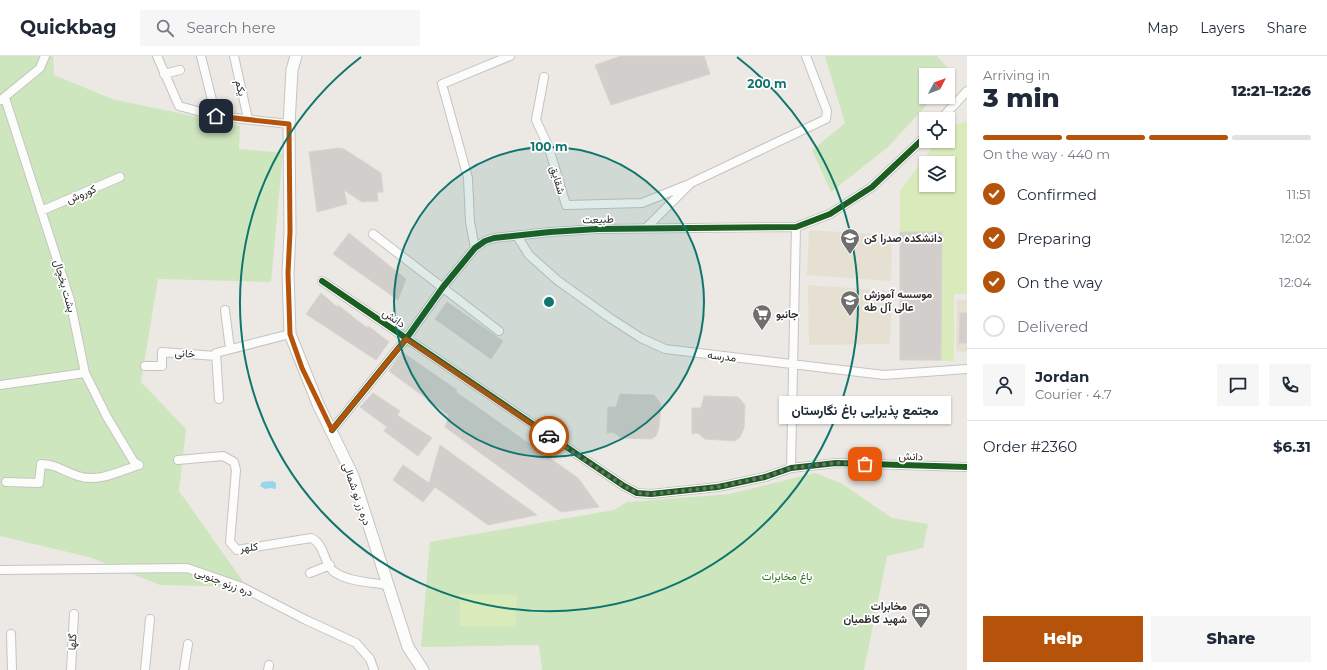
<!DOCTYPE html>
<html lang="en">
<head>
<meta charset="utf-8">
<style>
  :root { --surface:#fff; --page:#f6f6f7; --text:#1f2937; --muted:#747a83; --line:#e0e1e3; --accent:#b45309 }
  body { margin:0; font-family:Montserrat,Vazirmatn,sans-serif; background:var(--page); color:var(--text); height:100vh; display:flex; flex-direction:column; font-size:15px; white-space:nowrap }
  * { box-sizing:border-box; margin:0 }
  p { font-size:13px; color:var(--muted) }
  .icon { flex:none; width:22px; height:22px; fill:none; stroke:currentColor; stroke-width:2; stroke-linecap:round; stroke-linejoin:round }
  .map { position:relative; flex:1; overflow:hidden }
  .details { display:flex; flex-direction:column; background:var(--surface); width:360px }
  .details>* { flex:none }
  .needle { width:26px; rotate:49deg }
  .buttons { position:absolute; left:919px; top:12px; display:grid; gap:8px }
  .buttons a { display:grid; place-items:center; width:36px; height:36px; border-radius:0px; background:var(--surface); box-shadow:0 1px 3px #0004; font-size:20px }
  .pin { position:absolute; display:grid; place-items:center; width:34px; height:34px; color:#fff; margin:-17px; border-radius:8px; box-shadow:0 2px 6px #0006 }
  .courier { position:absolute; display:grid; place-items:center; width:40px; height:40px; margin:-20px; border:3px solid #b45309; border-radius:50%; background:#fff; color:#222; box-shadow:0 1px 5px #0007 }
  .bubble { position:absolute; height:28px; border-radius:0px; background:var(--surface); box-shadow:0 1px 3px #0004; font-size:13px; font-weight:800; line-height:28px; text-align:center }
  .overview em { font-style:normal; font-weight:800 }
  .overview div { display:flex; flex-direction:column-reverse }
  .overview { display:flex; align-items:center; justify-content:space-between; height:68px; padding:0 16px }
  h1 { font-size:26px; font-weight:800; line-height:30px }
  .bar { display:grid; grid-template-columns:repeat(4,1fr); gap:6px 4px; align-content:center; height:48px; padding:0 16px }
  .bar i { height:5px; border-radius:3px; background:var(--line) }
  .bar .selected { background:var(--accent) }
  .bar p { grid-column:span 4 }
  .line { display:flex; align-items:center; gap:10px; padding:0 16px; border-top:1px solid var(--line) }
  .line div { flex:1 }
  .round { display:grid; place-items:center; flex:none; width:42px; height:42px; border-radius:0px; background:var(--page) }
  ol { padding:0 16px; list-style:none }
  li { display:flex; align-items:center; gap:12px; height:44px }
  li p { margin-inline-start:auto }
  li .icon { padding:4px; border-radius:50%; background:var(--accent); color:#fff; stroke-width:4 }
  li:last-child { color:var(--muted) }
  li i { width:22px; height:22px; border:2px solid var(--line); border-radius:50% }
  .button { display:flex; gap:8px; margin-top:auto; padding:8px 16px }
  .button a { flex:1; height:46px; border-radius:0px; background:var(--accent); color:#fff; font-size:16px; font-weight:800; line-height:46px; text-align:center }
  .button a+a { background:var(--page); color:var(--text) }
  header { display:flex; align-items:center; gap:24px; box-sizing:border-box; height:56px; padding:0 20px; background:var(--surface); border-bottom:1px solid var(--line) }
  header strong { font-size:19px }
  nav { display:flex; gap:22px; margin-inline-start:auto; font-size:14px }
  .search { width:280px; height:36px; background:var(--page); display:flex; align-items:center; gap:10px; box-sizing:border-box; padding:0 14px; border-radius:0px; color:var(--muted); font-size:15px }
  main { display:flex; flex:1; min-height:0 }
  .map>svg:first-child { display:block }
  .education { fill:#e6e0d3 }
  .green { fill:#cee6be }
  .pitch { fill:#d9eabb; fill-rule:evenodd }
  .water { fill:#99d6ec }
  .building { fill:#d1cecb; stroke:#d7d4d0 }
  .lines { fill:none; stroke-linecap:round; stroke-linejoin:round }
  .street-casing { stroke:#c5c4c5; stroke-width:10 }
  .secondary-casing { stroke:#c5c4c5; stroke-width:13 }
  .street { stroke:#fcfcfb; stroke-width:8 }
  .secondary { stroke:#fcfcfb; stroke-width:11 }
  .cycleway-casing { stroke:#fff; stroke-width:8 }
  .cycleway { stroke:#1b5e20; stroke-width:6 }
  .done { stroke:#706f6e; stroke-width:4; stroke-dasharray:0 7.2 }
  .route { stroke:#b45309; stroke-width:5 }
  .ring { fill:none; stroke:#0f766e; stroke-width:2 }
  .labels { text-anchor:middle; stroke-width:3.5; stroke-linejoin:round; paint-order:stroke }
  .street-label { font-size:11px; fill:#2e2e2e; stroke:#fff }
  .poi-label { font-size:11px; font-weight:bold; fill:#2e2e2e; stroke:#fff; text-anchor:start }
  .park-label { font-size:11px; fill:#2c6e1b; stroke:#fff }
  .centre { fill:#0f766e; stroke:#fff; stroke-width:2 }
  .ring-label { font-size:12px; text-anchor:middle; font-weight:bold; fill:#0f766e; stroke:#fff; stroke-width:3.5; stroke-linejoin:round; paint-order:stroke }
</style>
</head>
<body>
<header>
<strong>Quickbag</strong>
<div class="search"><svg class="icon" aria-label="search" viewBox="0 0 24 24"><circle cx="10" cy="10" r="6"/><path d="M15 15l6 6"/></svg>Search here</div>
<nav><a>Map</a><a>Layers</a><a>Share</a></nav>
</header>
<main>
<div class="map">
<svg width="967" height="614" viewBox="0 0 967 614">
  <rect width="100%" height="100%" fill="#ece8e4"/>
  <path class="education" d="M809,174L892,179L891,225L807,219Z
    M808,229L892,235L890,288L809,289Z
    M957,244H967V296L956,295Z"/>
  <path class="green" d="M0,0H53L54,19L112,43L240,70L239,93L283,97L271,226L158,223L141,326L186,373L179,435L247,531L160,529L89,501L0,480Z
    M825,0H937L954,19L948,26V19H926V41H934L888,91L831,136L812,94L845,67Z
    M815,417L841,427L892,462L928,468L923,492L887,500L864,614H542L539,589L421,591L430,486L614,454L627,446L730,438Z"/>
  <path class="pitch" d="M967,65V238H954V305L900,304V135L937,85H948V71ZM926,107H948V129H926Z
    M460,538L517,539L516,571L460,570Z"/>
  <path class="water" d="M273,425L276,427V433L270,432L265,433L260,430L262,426Z"/>
  <path class="building" d="M621,0H704L710,18L611,49L595,9Z
    M338,92L344,93L381,117L383,136H377L378,145L362,146L344,134L347,148L317,156L309,96Z
    M900,176H942L941,304H900Z
    M349,177L406,223L398,244L333,198Z
    M321,237L337,251L338,249L367,272L368,270L389,286L376,304L306,258Z
    M447,246L503,285L491,303L435,263Z
    M960,257H967V287H959Z
    M402,296L457,334L456,336L578,422L599,451L561,456L445,371L449,359L389,315Z
    M373,337L400,355L397,359L432,382L418,400L384,375L387,371L360,351Z
    M620,338L654,339L661,348L659,371L656,380L651,383L621,382L613,376L607,377L608,351H616Z
    M704,340L738,341L745,349L744,372L740,381L735,385L705,383L698,377L692,378V352H701Z
    M440,389L537,459L488,469L435,431L423,446L393,424L403,409L429,427Z"/>
  <g class="lines">
    <g class="street-casing">
      <path id="street" d="M157,0L179,50L216,60L289,68
        M201,0L216,60
        M234,0L248,63
        M164,18L180,14
        M544,21L536,64L549,92L566,149L642,147L687,129
        M5,42L70,244L85,317L107,361L134,406L139,409
        M1,44L40,12L45,0
        M941,63L967,35
        M41,155L120,121
        M646,172L691,127L826,63L827,55L806,0
        M373,178L499,275
        M517,180L529,199L557,224L610,262L641,282L665,293L884,319L967,313
        M475,192L470,166L468,122L442,28L510,0
        M322,225L624,430L637,437L651,438L718,431L765,421L791,412L836,407L967,411
        M225,254L230,293
        M145,310H162V296L216,300
        M0,329L85,317
        M219,343L216,297L290,278
        M332,374L406,283L443,231L475,192L485,185L494,182L550,176L597,173L796,171L830,158L872,131L926,80
        M178,404L223,400L234,406L236,414L230,486L237,494L311,482C325,488 323,506 333,515C347,526 371,526 387,529
        M791,412L796,171
        M6,426L39,427L41,408C59,409 62,415 78,420C98,427 120,415 139,409
        M0,514L187,512L242,531L306,564L356,587L370,603L374,614
        M310,517L330,509
        M11,578L12,614
        M71,614L74,558
        M145,614L150,563
        M184,614L188,588
        M268,614L269,609"/>
    </g>
    <g class="secondary-casing">
      <path id="secondary" d="M296,0L292,14L289,68L290,176L288,217L290,278L318,348L353,420L408,591L423,614"/>
    </g>
    <use href="#street" class="street"/>
    <use href="#secondary" class="secondary"/>
    <g class="cycleway-casing">
      <path id="cycleway" d="M322,225L624,430L637,437L651,438L718,431L765,421L791,412L836,407L967,411
        M332,374L406,283L443,231L475,192L485,185L494,182L550,176L597,173L796,171L830,158L872,131L926,80"/>
    </g>
    <use href="#cycleway" class="cycleway"/>
  </g>
  <g class="lines">
    <path class="done" d="M549,380L624,430L637,437L651,438L718,431L765,421L791,412L836,407L865,408"/>
    <path class="route" d="M216,60L289,68L290,176L288,217L290,278L302,312L332,374L406,283L549,380"/>
  </g>
  <circle cx="549" cy="246" r="155" fill="#0f766e" fill-opacity=".12"/>
  <g class="ring">
    <circle cx="549" cy="246" r="155"/>
    <path d="M737 1A309 309 0 1 1 361 1"/>
  </g>
  <defs>
    <g id="university-pin" transform="scale(1)"><path d="M0 17L-7.5 6A9.5 9.5 0 1 1 7.5 6Z" fill="#706f6e" stroke="#fff"/><path d="M0-5L7-2L0 1L-7-2ZM-4 1L0 2.5L4 1V4Q0 6-4 4Z" fill="#fff"/></g>
    <g id="supermarket-pin" transform="scale(1)"><path d="M0 17L-7.5 6A9.5 9.5 0 1 1 7.5 6Z" fill="#706f6e" stroke="#fff"/><path d="M-6-5.5h2.5l.6 2H6L4.5 2H-2.5L-4.4-4H-6ZM-1.5 3.2a1.3 1.3 0 1 0 .1 0ZM3 3.2a1.3 1.3 0 1 0 .1 0Z" fill="#fff"/></g>
    <g id="office-pin" transform="scale(1)"><path d="M0 17L-7.5 6A9.5 9.5 0 1 1 7.5 6Z" fill="#706f6e" stroke="#fff"/><path d="M-6-3h4V-5.5h4V-3h4V5H-6ZM-1-4.5V-3h2v-1.5ZM-6 0V1H6V0Z" fill="#fff"/></g>
  </defs>
  <g fill-rule="evenodd">
    <use href="#university-pin" x="850" y="182"/>
    <use href="#university-pin" x="850" y="244"/>
    <use href="#supermarket-pin" x="762" y="258"/>
    <use href="#office-pin" x="921" y="556"/>
  </g>
  <g class="labels">
    <g class="street-label">
      <text transform="translate(241 32) rotate(77)" y="4">یکم</text>
      <text transform="translate(558 124) rotate(73)" y="4">شقایق</text>
      <text transform="translate(81 138) rotate(-23)" y="4">کوروش</text>
      <text transform="translate(598 163) rotate(-2)" y="4">طبیعت</text>
      <text transform="translate(65 230) rotate(74)" y="4">پشت یخچال</text>
      <text transform="translate(394 262) rotate(34)" y="4">دانش</text>
      <text transform="translate(185 297) rotate(4)" y="4">خانی</text>
      <text transform="translate(722 300) rotate(7)" y="4">مدرسه</text>
      <text transform="translate(911 400) rotate(2)" y="4">دانش</text>
      <text transform="translate(357 438) rotate(71)" y="4">دره زر نو شمالی</text>
      <text transform="translate(249 491) rotate(-5)" y="4">کلهر</text>
      <text transform="translate(224 526) rotate(21)" y="4">دره زرنو جنوبی</text>
      <text transform="translate(72 586) rotate(-87)" y="4">گلها</text>
    </g>
    <g class="poi-label">
      <text x="864" y="186">دانشکده صدرا کن</text>
      <text x="864" y="242">موسسه آموزش<tspan x="864" dy="13">عالی آل طه</tspan></text>
      <text x="776" y="262">جانبو</text>
      <text x="907" y="554" text-anchor="end">مخابرات<tspan x="907" dy="13">شهید کاظمیان</tspan></text>
    </g>
    <g class="park-label">
      <text x="787" y="524">باغ مخابرات</text>
    </g>
  </g>
  <circle cx="549" cy="246" r="6" class="centre"/>
  <g class="ring-label">
    <text x="767" y="32">200 m</text>
    <text x="549" y="95">100 m</text>
  </g>
</svg>
<div class="buttons">
<a><svg class="needle" viewBox="-14 -14 28 28"><path d="M0-13l5 13h-10z" fill="#e53935"/><path d="M0 13l5-13h-10z" fill="#747a83"/></svg></a>
<a><svg class="icon" aria-label="locate" viewBox="0 0 24 24"><circle cx="12" cy="12" r="6"/><path d="M12 2v4M12 18v4M2 12h4M18 12h4"/></svg></a>
<a><svg class="icon" aria-label="layers" viewBox="0 0 24 24"><path d="M12 4l9 5-9 5-9-5zM3 14l9 5 9-5"/></svg></a>
</div>
<div class="pin" style="left:865px;top:408px;background:#ea580c"><svg class="icon" aria-label="bag" viewBox="0 0 24 24"><path d="M5 8h14l-1 12H6zM9 8a3 3 0 0 1 6 0"/></svg></div>
<div class="pin" style="left:216px;top:60px;background:#1f2937"><svg class="icon" aria-label="home" viewBox="0 0 24 24"><path d="M3 11l9-7 9 7M6 9v11h12V9"/></svg></div>
<div class="courier" style="left:549px;top:380px"><svg class="icon" aria-label="car" viewBox="0 0 24 24"><path d="M5 17H2v-5l4-1 3-4h7l3 4 3 1v5h-3M9 17h6M6 11h13"/><circle cx="7" cy="17" r="2"/><circle cx="17" cy="17" r="2"/></svg></div>
<div class="bubble" style="left:779px;top:340px;width:172px">مجتمع پذیرایی باغ نگارستان</div>
</div>
<section class="details">
<div class="overview"><div><h1>3 min</h1><p>Arriving in</p></div><em>12:21–12:26</em></div>
<div class="bar"><i class="selected"></i><i class="selected"></i><i class="selected"></i><i></i><p>On the way · 440 m</p></div>
<ol>
<li><svg class="icon" aria-label="check" viewBox="0 0 24 24"><path d="M5 12l5 5 9-10"/></svg>Confirmed<p>11:51</p></li>
<li><svg class="icon" aria-label="check" viewBox="0 0 24 24"><path d="M5 12l5 5 9-10"/></svg>Preparing<p>12:02</p></li>
<li><svg class="icon" aria-label="check" viewBox="0 0 24 24"><path d="M5 12l5 5 9-10"/></svg>On the way<p>12:04</p></li>
<li><i></i>Delivered</li>
</ol>
<div class="line" style="height:72px"><a class="round"><svg class="icon" aria-label="person" viewBox="0 0 24 24"><circle cx="12" cy="8" r="4"/><path d="M4 21q1-7 8-7t8 7"/></svg></a><div><b>Jordan</b><p>Courier · 4.7</p></div><a class="round"><svg class="icon" aria-label="chat" viewBox="0 0 24 24"><path d="M4 5h16v11H9l-5 4z"/></svg></a><a class="round"><svg class="icon" aria-label="phone" viewBox="0 0 24 24"><path d="M5 4h4l2 5-3 2q2 4 5 5l2-3 5 2v4C11 20 4 13 5 4z"/></svg></a></div>
<div class="line" style="height:52px"><div>Order #2360</div><b>$6.31</b></div>
<div class="button"><a>Help</a><a>Share</a></div>
</section>
</main>
</body>
</html>
